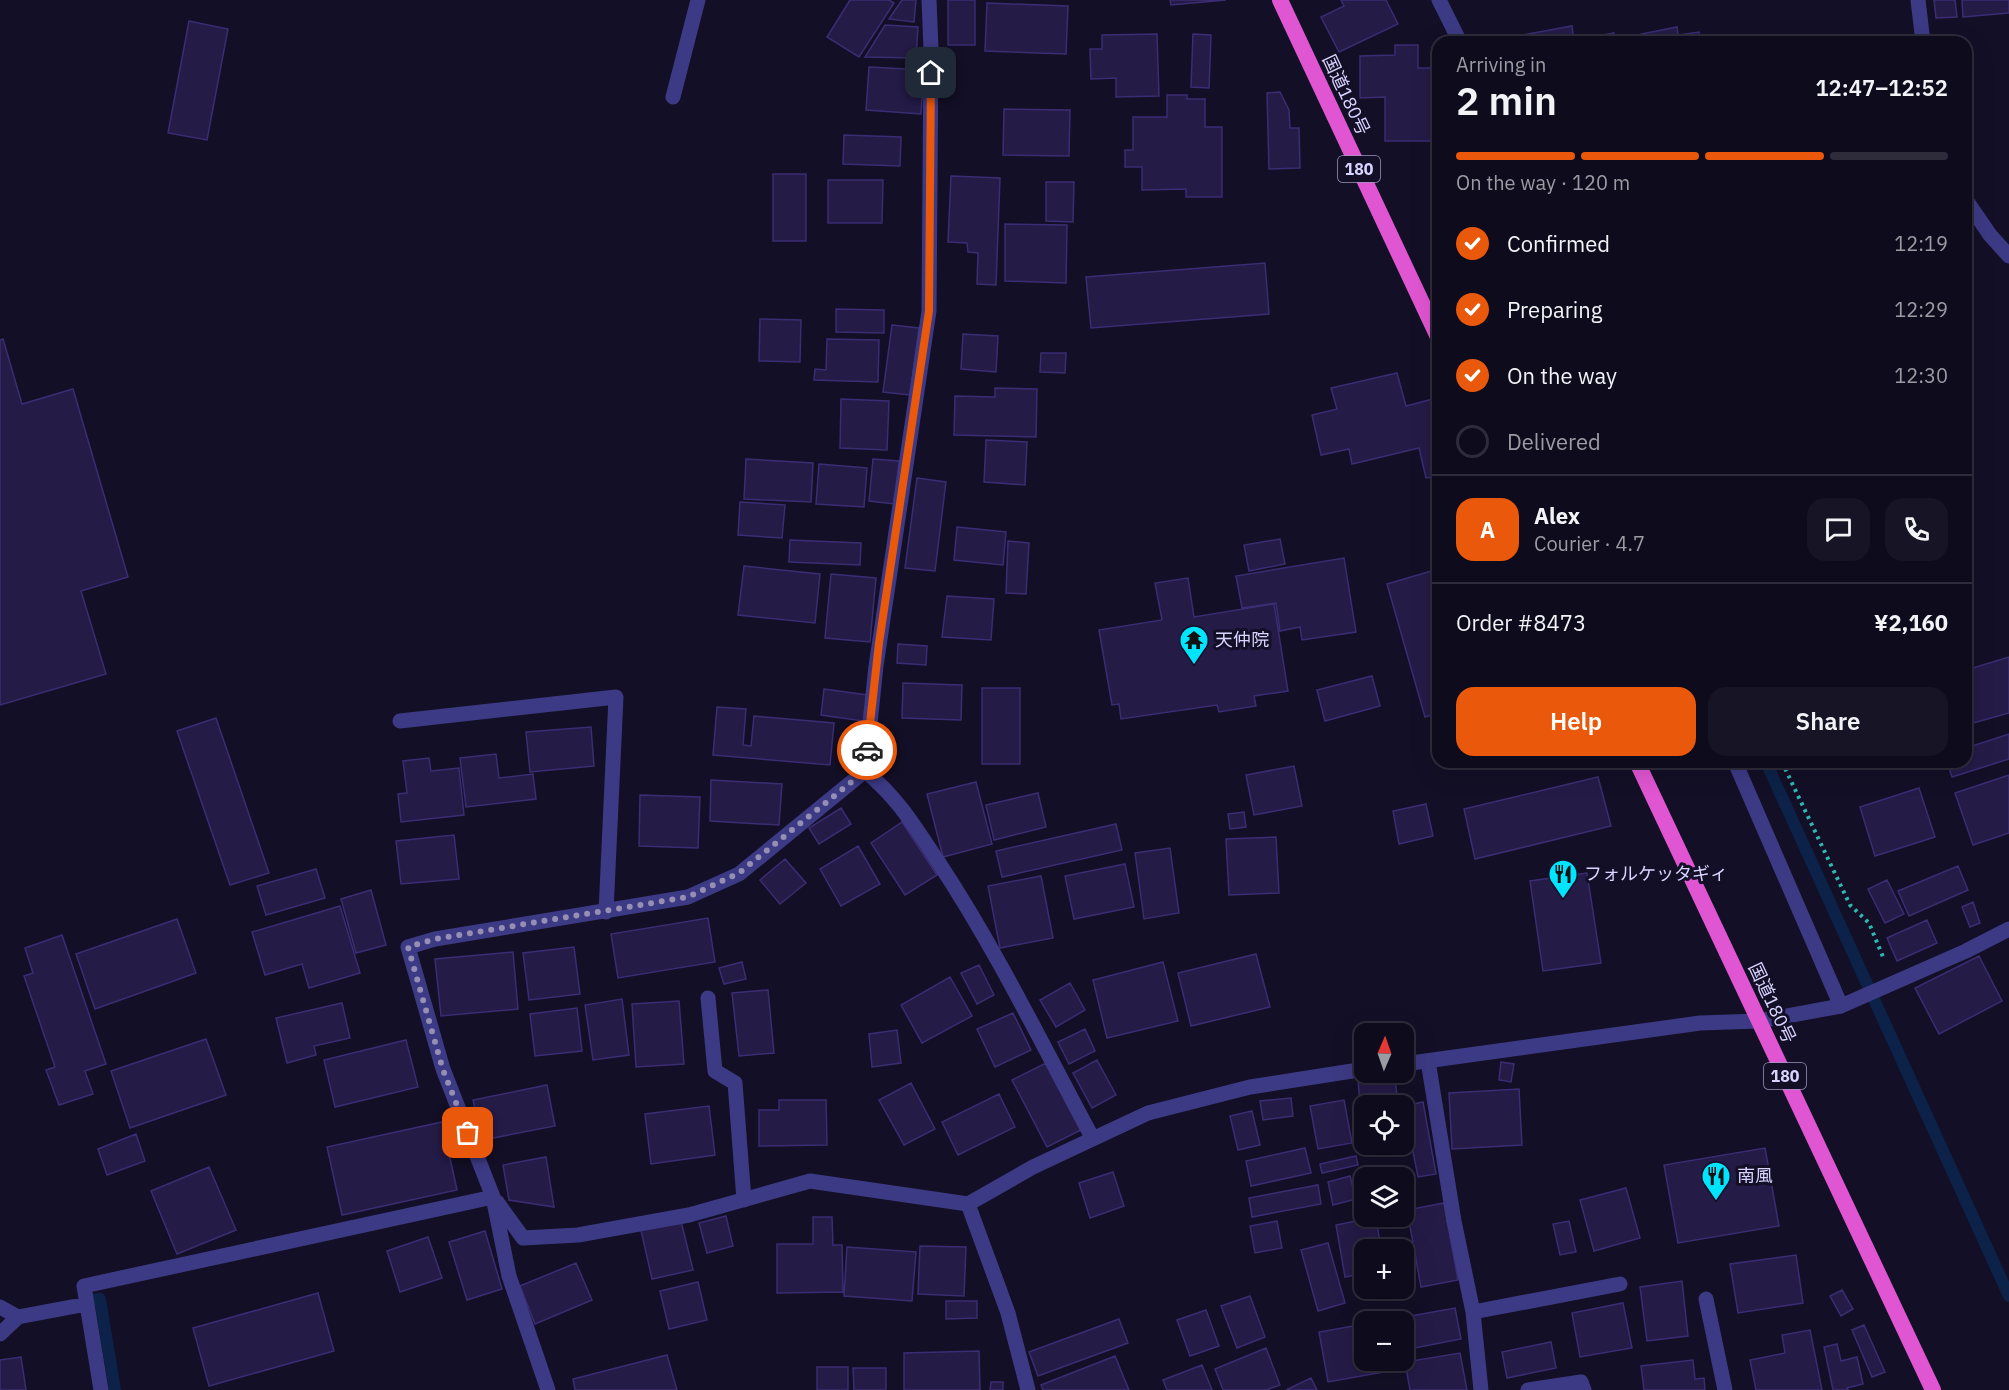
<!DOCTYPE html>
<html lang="en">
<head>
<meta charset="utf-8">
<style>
  :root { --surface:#0e0b1c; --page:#171425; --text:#f1f3f6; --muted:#9b9ba3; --line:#2e2b3b; --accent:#ea580c }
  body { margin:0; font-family:"IBM Plex Sans","Noto Sans JP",sans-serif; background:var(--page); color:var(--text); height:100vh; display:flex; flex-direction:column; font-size:22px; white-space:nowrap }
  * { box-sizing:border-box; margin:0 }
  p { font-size:20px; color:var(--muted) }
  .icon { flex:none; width:33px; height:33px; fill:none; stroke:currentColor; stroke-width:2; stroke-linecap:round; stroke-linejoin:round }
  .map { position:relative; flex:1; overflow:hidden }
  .sheet { position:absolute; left:1432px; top:36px; width:540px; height:732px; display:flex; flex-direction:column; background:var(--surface); border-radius:18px; box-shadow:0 6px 24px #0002,0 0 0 2px var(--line) }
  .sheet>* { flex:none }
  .needle { width:39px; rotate:2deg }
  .fabs { position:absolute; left:1354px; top:1023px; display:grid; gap:12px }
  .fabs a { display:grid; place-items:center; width:60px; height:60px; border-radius:12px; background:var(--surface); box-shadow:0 6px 24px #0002,0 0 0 2px var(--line); font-size:30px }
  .pin { position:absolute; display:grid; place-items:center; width:51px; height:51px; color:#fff; margin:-26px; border-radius:12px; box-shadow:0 3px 9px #0006 }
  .courier { position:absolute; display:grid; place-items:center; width:60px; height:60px; margin:-30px; border:4px solid #ea580c; border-radius:50%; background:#fff; color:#222; box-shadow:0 2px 8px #0007 }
  .head em { font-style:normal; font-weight:600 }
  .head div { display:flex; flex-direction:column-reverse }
  .head { display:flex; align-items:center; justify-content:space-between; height:102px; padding:0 24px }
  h1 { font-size:39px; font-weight:600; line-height:45px }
  .bar { display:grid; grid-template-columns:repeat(4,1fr); gap:9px 6px; align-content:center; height:72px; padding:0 24px }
  .bar i { height:8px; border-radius:4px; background:var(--line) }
  .bar .active { background:var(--accent) }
  .bar p { grid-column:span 4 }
  .line { display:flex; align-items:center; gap:15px; padding:0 24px; border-top:2px solid var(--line) }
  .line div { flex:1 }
  .round { display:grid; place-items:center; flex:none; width:63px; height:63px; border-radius:18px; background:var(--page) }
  ol { padding:0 24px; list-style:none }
  li { display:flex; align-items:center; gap:18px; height:66px }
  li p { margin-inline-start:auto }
  li .icon { padding:6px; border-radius:50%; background:var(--accent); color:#fff; stroke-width:4 }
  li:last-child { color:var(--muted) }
  li i { width:33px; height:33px; border:3px solid var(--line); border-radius:50% }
  .button { display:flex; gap:12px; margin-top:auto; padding:12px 24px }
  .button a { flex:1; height:69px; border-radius:18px; background:var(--accent); color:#fff; font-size:24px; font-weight:600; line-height:69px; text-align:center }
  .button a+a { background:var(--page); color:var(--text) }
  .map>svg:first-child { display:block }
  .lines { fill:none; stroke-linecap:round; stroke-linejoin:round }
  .stream { stroke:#0c2248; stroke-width:12 }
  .building { fill:#241b47; stroke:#3b2d73; stroke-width:1.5 }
  .path { stroke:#2fb8b0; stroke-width:4; stroke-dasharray:3 4.5; stroke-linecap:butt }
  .service { stroke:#3d3a85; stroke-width:15 }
  .minor { stroke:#3d3a85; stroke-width:15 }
  .trunk { stroke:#e055d1; stroke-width:16 }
  .done { stroke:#948fb3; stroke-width:6; stroke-dasharray:0 10.8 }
  .route { stroke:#ea580c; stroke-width:8 }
  .labels { text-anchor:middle; stroke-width:6; stroke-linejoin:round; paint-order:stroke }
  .shield { fill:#130f26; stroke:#9e99be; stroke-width:1.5 }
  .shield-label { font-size:16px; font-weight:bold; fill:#d9d4ff }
  .street-label { font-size:18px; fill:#d9d4ff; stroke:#130f26 }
  .poi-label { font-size:18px; fill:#d9d4ff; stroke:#130f26; text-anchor:start }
</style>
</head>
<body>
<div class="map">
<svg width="2009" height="1390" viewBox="0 0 2009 1390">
  <rect width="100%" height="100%" fill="#130f26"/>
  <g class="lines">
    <path class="stream" d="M1766,762L2009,1296
      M92,1300L100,1299L115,1390"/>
  </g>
  <path class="building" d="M850,0H889L894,3L859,57L827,37Z
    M902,0H916L914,22L889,19Z
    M948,0H975V45H948Z
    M1170,0H1226L1171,5Z
    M1341,0H1386L1398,24L1339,52L1321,17L1344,6Z
    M1934,0H1955L1957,17L1936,18Z
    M1962,0H2009V13L1963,17Z
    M987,3L1068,6L1066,54L985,51Z
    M189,21L228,29L207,140L168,133Z
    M885,25L918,27L916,58L865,57Z
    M1572,26L1574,41L1614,33L1615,42H1513L1512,37Z
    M1677,27L1678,35L1699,32L1700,42H1641V34Z
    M1157,34L1159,96L1116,97V78L1091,79L1090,49H1102V35Z
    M1193,34L1211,35L1209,88L1191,87Z
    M1395,45H1418V68H1433L1434,103H1438V141H1385V97L1360,98V56L1395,55Z
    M869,67L924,70L921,114L866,110Z
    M1280,92L1289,110L1290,128H1299L1300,168L1269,169L1267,93Z
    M1167,95H1187V99H1205V127H1222V197H1186V189L1142,190V167H1125V150H1133V117H1167Z
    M1004,109L1070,110L1069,156L1003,155Z
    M844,135L901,137L900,166L843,164Z
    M773,174H806V241H773Z
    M951,176L1000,178L996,285L977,284L978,253L968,252L967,243L948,242Z
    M828,180H883L882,223H828Z
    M1046,182H1074L1073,222L1046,221Z
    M1005,224L1067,225L1066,283L1005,281Z
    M1265,263L1269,314L1091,328L1086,277Z
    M836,309L884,310V333L836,332Z
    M760,319L801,320L800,362L759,361Z
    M892,325L919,328L910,395L883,392Z
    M963,334L998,336L996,372L961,369Z
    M3,339L22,404L73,389L128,577L81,591L106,674L0,705V340Z
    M827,339L879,340L878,382L814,380L815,369L826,370Z
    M1041,353H1066L1065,373L1040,372Z
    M1397,373L1406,406L1433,399L1438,411V476L1426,478L1419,448L1352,464L1349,449L1321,455L1312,415L1337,409L1331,388Z
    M995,388L1037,389L1036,437L954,435L955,396L995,397Z
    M841,399L889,401L887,450L840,448Z
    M986,440L1027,442L1025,485L984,482Z
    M746,459L813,463L811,502L744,499Z
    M873,459L899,461L895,504L869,501Z
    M819,464L867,468L864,507L816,504Z
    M917,478L946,482L935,571L905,568Z
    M740,502L785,505L782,538L738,535Z
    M957,527L1006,532L1003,565L954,560Z
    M1280,539L1285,564L1249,571L1244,545Z
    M790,540L861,543L860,565L789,562Z
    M1008,541L1029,543L1026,594L1006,593Z
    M1344,558L1356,632L1302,640L1300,627L1280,631L1276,603L1242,608L1236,576Z
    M744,566L820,574L815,623L738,615Z
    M1438,569V713L1425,717L1387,584Z
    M831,574L876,578L870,642L825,638Z
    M1188,578L1194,617L1274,604L1288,691L1254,696L1256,706L1219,712L1217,705L1121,719L1119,704L1112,705L1099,630L1162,620L1155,583Z
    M947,596L994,599L991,640L942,637Z
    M898,644L927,646L926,665L897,663Z
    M2009,657V713L1966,725V670Z
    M1372,676L1380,706L1325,721L1317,690Z
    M903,683L962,685L961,720L902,718Z
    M982,688H1020V764H982Z
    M824,689L867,695L863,721L821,715Z
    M717,707L746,709L743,745L751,746L754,716L834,723L830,765L713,755Z
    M216,718L269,873L230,885L177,731Z
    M591,727L594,766L530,772L526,732Z
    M2009,734V759L1952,777L1949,768L1944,769L1941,762H1966V748Z
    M496,754L499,778L533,774L536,799L466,807L460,758Z
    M429,758L431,771L459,768L464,815L401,822L398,794L407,793L403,761Z
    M1294,766L1302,806L1254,815L1246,775Z
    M2009,775V833L1973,845L1955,793Z
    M1598,777L1611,826L1475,859L1464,809Z
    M711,780L782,784L779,825L710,821Z
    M976,782L992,844L943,857L927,794Z
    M1919,788L1935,837L1875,856L1860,807Z
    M1038,793L1046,827L994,840L986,805Z
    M640,795L700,797L698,848L639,846Z
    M1426,804L1433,836L1399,844L1393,811Z
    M841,808L851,824L819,844L809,828Z
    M1244,812L1246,827L1230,829L1228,814Z
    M902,822L937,875L905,895L871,843Z
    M1116,824L1122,850L1002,877L996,851Z
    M454,835L459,879L401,884L396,841Z
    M1276,837L1279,893L1229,895L1226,839Z
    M858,846L880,884L841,906L820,869Z
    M1170,848L1179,913L1144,919L1135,853Z
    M785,859L806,883L780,904L760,880Z
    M1125,864L1134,907L1074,919L1065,876Z
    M1958,866L1968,890L1909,916L1898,891Z
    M316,869L325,898L266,915L257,886Z
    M1587,873L1601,963L1543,971L1530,881Z
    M1041,876L1053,938L1000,948L988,886Z
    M1887,880L1904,914L1885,923L1868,889Z
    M371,890L386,945L356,953L341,899Z
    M1973,902L1980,923L1970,927L1962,907Z
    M340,906L360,973L309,988L302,964L265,975L252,932Z
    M708,918L715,962L618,978L611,934Z
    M177,919L196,973L95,1009L76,954Z
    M1927,920L1937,943L1897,961L1887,938Z
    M62,935L106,1064L85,1071L93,1094L59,1105L46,1070L55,1067L24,976L33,973L25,948Z
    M574,947L580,994L529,1000L523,953Z
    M513,952L518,1009L441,1016L435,959Z
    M1256,954L1270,1007L1191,1026L1178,973Z
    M1979,956L2002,1001L1939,1034L1915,988Z
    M742,962L746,979L724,984L719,968Z
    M1163,962L1178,1021L1107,1038L1093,980Z
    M979,965L994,995L977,1004L961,973Z
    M950,977L972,1016L922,1043L901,1005Z
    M1070,983L1085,1010L1056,1027L1040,1000Z
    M768,990L774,1053L739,1056L732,993Z
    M622,999L629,1055L593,1060L585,1005Z
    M679,1001L684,1064L636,1067L632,1004Z
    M342,1003L350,1038L314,1046L316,1055L287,1063L276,1018Z
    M577,1008L582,1051L535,1056L530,1014Z
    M1013,1013L1031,1050L995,1067L977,1029Z
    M1085,1029L1095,1051L1069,1064L1058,1042Z
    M897,1030L901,1063L872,1067L869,1034Z
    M206,1039L226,1095L130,1128L111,1071Z
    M406,1040L418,1087L335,1107L324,1060Z
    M1097,1060L1116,1095L1092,1108L1073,1073Z
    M1501,1062L1514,1064L1511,1082L1499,1080Z
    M1046,1063L1081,1130L1047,1147L1012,1080Z
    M1395,1077L1398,1106H1365V1136H1363L1358,1080Z
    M911,1083L935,1129L904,1145L879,1100Z
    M547,1085L555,1126L493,1138L490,1121L478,1123L473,1100Z
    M1519,1089L1522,1145L1452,1149L1449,1093Z
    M999,1094L1015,1127L958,1155L942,1122Z
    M1291,1098L1293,1116L1263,1120L1260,1101Z
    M779,1100H826L827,1145L759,1146V1110H779Z
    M1344,1100L1352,1143L1318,1149L1310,1106Z
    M1423,1102L1436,1174L1418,1177L1404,1106Z
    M709,1106L715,1155L651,1164L645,1114Z
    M1252,1111L1260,1145L1238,1150L1230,1116Z
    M442,1122L457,1190L342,1215L327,1147Z
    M136,1134L145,1161L107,1175L98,1149Z
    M1305,1148L1311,1173L1251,1186L1246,1161Z
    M1765,1148L1779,1226L1678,1243L1664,1165Z
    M1356,1156L1358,1165L1322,1173L1320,1164Z
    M546,1157L554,1207L509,1200L503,1165Z
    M209,1167L236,1230L177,1254L151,1191Z
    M1113,1172L1124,1206L1090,1218L1079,1183Z
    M1350,1176L1356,1199L1333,1205L1328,1182Z
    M1318,1185L1321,1204L1252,1217L1249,1198Z
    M1626,1188L1640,1238L1594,1251L1580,1200Z
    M1444,1203L1458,1280L1421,1287L1407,1210Z
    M726,1216L733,1246L707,1253L699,1223Z
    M680,1217L693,1270L652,1279L640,1226Z
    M813,1217H832L833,1245H842L843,1292L777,1293V1244H813Z
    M1376,1217L1381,1250H1365V1273L1345,1277L1336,1225Z
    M1277,1221L1282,1248L1255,1253L1250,1226Z
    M1569,1221L1576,1252L1560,1255L1553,1224Z
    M485,1231L502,1289L467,1300L449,1242Z
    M428,1237L442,1278L400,1292L387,1251Z
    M1328,1243L1345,1303L1318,1311L1301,1250Z
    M920,1246L966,1247L964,1296L918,1294Z
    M847,1247L916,1252L912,1301L844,1296Z
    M1796,1255L1803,1303L1738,1313L1730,1264Z
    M576,1263L592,1300L535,1324L520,1286Z
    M1682,1281L1688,1336L1647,1341L1640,1287Z
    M698,1282L707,1320L669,1329L660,1291Z
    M1842,1290L1853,1309L1841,1316L1830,1296Z
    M318,1293L334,1351L209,1386L193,1328Z
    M1250,1296L1265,1337L1237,1348L1221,1306Z
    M946,1301H977V1318L946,1319Z
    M1623,1303L1632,1348L1580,1357L1572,1313Z
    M1455,1308L1461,1339L1404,1350V1322H1394V1319Z
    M1206,1310L1219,1346L1190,1356L1177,1320Z
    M1119,1319L1128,1343L1038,1376L1029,1352Z
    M1365,1324V1360H1388L1390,1371L1328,1382L1319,1332Z
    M1864,1325L1885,1372L1872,1377L1852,1330Z
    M1810,1330L1822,1390H1756L1750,1360L1785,1353L1782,1335Z
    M1551,1342L1556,1368L1507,1378L1502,1352Z
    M1837,1344L1841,1361L1857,1357L1863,1384L1847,1388L1848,1390H1833L1824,1347Z
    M1266,1348L1280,1385L1266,1390H1223L1215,1369Z
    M979,1351L980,1390H904V1353Z
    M1460,1353L1467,1390H1410L1405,1362Z
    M667,1355L677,1390H575L573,1379Z
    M1115,1356L1129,1390H1043L1041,1385Z
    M21,1357L26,1390H0V1360Z
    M1693,1360L1695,1379L1704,1378L1705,1390H1644L1641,1366Z
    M1202,1365L1212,1390H1167L1163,1380Z
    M817,1367H848V1390H817Z
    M853,1368H886V1390H854Z
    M1311,1378L1317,1390H1286Z
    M991,1382H1003V1390H990Z"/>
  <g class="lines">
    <path class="path" d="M1782,762L1850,905L1869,923L1883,957"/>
    <path class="service" d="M0,1307L18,1317"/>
    <path class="minor" d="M1439,0L1460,42
      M1918,0L1923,42
      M673,97L698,0
      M1966,200L1990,235L2009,256
      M400,721L616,697L606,912
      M1735,762L1841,1006
      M865,771C899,799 915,827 939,863C997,951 1043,1046 1093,1139
      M708,998L715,1071L735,1083L744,1200
      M1428,1061L1454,1221L1473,1312L1481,1390
      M1404,1064L1700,1023L1759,1021L1841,1006L1966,951L2009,929
      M497,1202L523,1238L578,1235L689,1215L810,1181L968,1204L1033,1167L1148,1113L1250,1087L1365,1069
      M968,1204L1008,1313L1028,1390
      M1706,1299L1725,1390
      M1473,1312L1620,1284
      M0,1334L18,1317L87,1304
      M101,1390L84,1286L493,1197
      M548,1390L509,1276L493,1197L443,1069L408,947L435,939L688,897L739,874L865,771L876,666L929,311L931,49L929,0
      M1528,1390L1581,1382L1584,1390"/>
    <path class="trunk" d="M1280,0L1438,337
      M1637,762L1933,1390"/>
  </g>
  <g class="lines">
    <path class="done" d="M468,1133L443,1070L408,947L435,939L688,897L739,873L865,771L867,750"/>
    <path class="route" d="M867,750L879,643L929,311L931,73"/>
  </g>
  <defs>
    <g id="temple-pin" transform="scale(1.5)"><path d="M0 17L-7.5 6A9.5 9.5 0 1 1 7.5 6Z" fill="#00e5ff" stroke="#130f26"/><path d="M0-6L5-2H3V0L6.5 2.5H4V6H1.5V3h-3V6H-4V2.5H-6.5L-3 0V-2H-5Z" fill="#111"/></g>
    <g id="restaurant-pin" transform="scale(1.5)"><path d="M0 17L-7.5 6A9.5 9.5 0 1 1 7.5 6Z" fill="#00e5ff" stroke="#130f26"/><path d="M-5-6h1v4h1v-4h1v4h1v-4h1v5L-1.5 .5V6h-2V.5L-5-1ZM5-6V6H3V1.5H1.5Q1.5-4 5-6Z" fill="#111"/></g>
  </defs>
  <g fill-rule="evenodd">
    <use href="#temple-pin" x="1194" y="640"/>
    <use href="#restaurant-pin" x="1563" y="874"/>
    <use href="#restaurant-pin" x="1716" y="1176"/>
  </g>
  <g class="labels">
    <g class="shield">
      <rect x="1338" y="156" width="42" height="26" rx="4.5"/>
      <rect x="1764" y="1063" width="42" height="26" rx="4.5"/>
    </g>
    <g class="shield-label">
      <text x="1359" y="175">180</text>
      <text x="1785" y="1082">180</text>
    </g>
    <g class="street-label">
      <text transform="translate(1346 95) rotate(65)" y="6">国道180号</text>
      <text transform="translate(1772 1003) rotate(65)" y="6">国道180号</text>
    </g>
    <g class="poi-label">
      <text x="1215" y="646">天仲院</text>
      <text x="1584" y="880">フォルケッタギィ</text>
      <text x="1737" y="1182">南風</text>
    </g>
  </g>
</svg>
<div class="fabs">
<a><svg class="needle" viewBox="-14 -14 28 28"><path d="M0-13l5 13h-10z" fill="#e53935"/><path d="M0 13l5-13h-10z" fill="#9b9ba3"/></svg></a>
<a><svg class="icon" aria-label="locate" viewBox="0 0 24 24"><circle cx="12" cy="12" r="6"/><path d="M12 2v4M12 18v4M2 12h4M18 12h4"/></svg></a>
<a><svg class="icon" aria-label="layers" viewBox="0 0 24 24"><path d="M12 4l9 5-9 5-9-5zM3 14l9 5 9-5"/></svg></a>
<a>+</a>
<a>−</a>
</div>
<div class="pin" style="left:468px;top:1133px;background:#ea580c"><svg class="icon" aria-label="bag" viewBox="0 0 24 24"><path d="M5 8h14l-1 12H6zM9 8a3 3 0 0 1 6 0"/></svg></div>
<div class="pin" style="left:931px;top:73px;background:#1f2937"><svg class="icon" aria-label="home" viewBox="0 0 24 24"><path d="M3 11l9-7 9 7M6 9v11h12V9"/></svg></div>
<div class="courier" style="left:867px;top:750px"><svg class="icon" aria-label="car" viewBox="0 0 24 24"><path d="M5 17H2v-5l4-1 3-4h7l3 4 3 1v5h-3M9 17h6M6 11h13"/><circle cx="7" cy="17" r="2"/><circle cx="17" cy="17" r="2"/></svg></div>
<section class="sheet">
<div class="head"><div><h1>2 min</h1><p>Arriving in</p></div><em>12:47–12:52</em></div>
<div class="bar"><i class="active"></i><i class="active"></i><i class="active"></i><i></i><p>On the way · 120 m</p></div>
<ol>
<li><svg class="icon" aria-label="check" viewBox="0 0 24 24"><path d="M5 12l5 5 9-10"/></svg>Confirmed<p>12:19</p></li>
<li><svg class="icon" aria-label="check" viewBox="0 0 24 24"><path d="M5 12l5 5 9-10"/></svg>Preparing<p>12:29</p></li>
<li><svg class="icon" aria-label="check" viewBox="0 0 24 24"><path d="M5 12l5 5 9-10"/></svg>On the way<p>12:30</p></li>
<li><i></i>Delivered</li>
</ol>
<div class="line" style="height:108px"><b class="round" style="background:var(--accent);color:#fff">A</b><div><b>Alex</b><p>Courier · 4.7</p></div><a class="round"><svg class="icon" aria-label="chat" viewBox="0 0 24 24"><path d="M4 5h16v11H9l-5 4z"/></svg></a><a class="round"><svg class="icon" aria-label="phone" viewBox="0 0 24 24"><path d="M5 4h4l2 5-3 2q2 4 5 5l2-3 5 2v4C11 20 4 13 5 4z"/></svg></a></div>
<div class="line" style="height:78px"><div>Order #8473</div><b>¥2,160</b></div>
<div class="button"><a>Help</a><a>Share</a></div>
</section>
</div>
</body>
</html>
